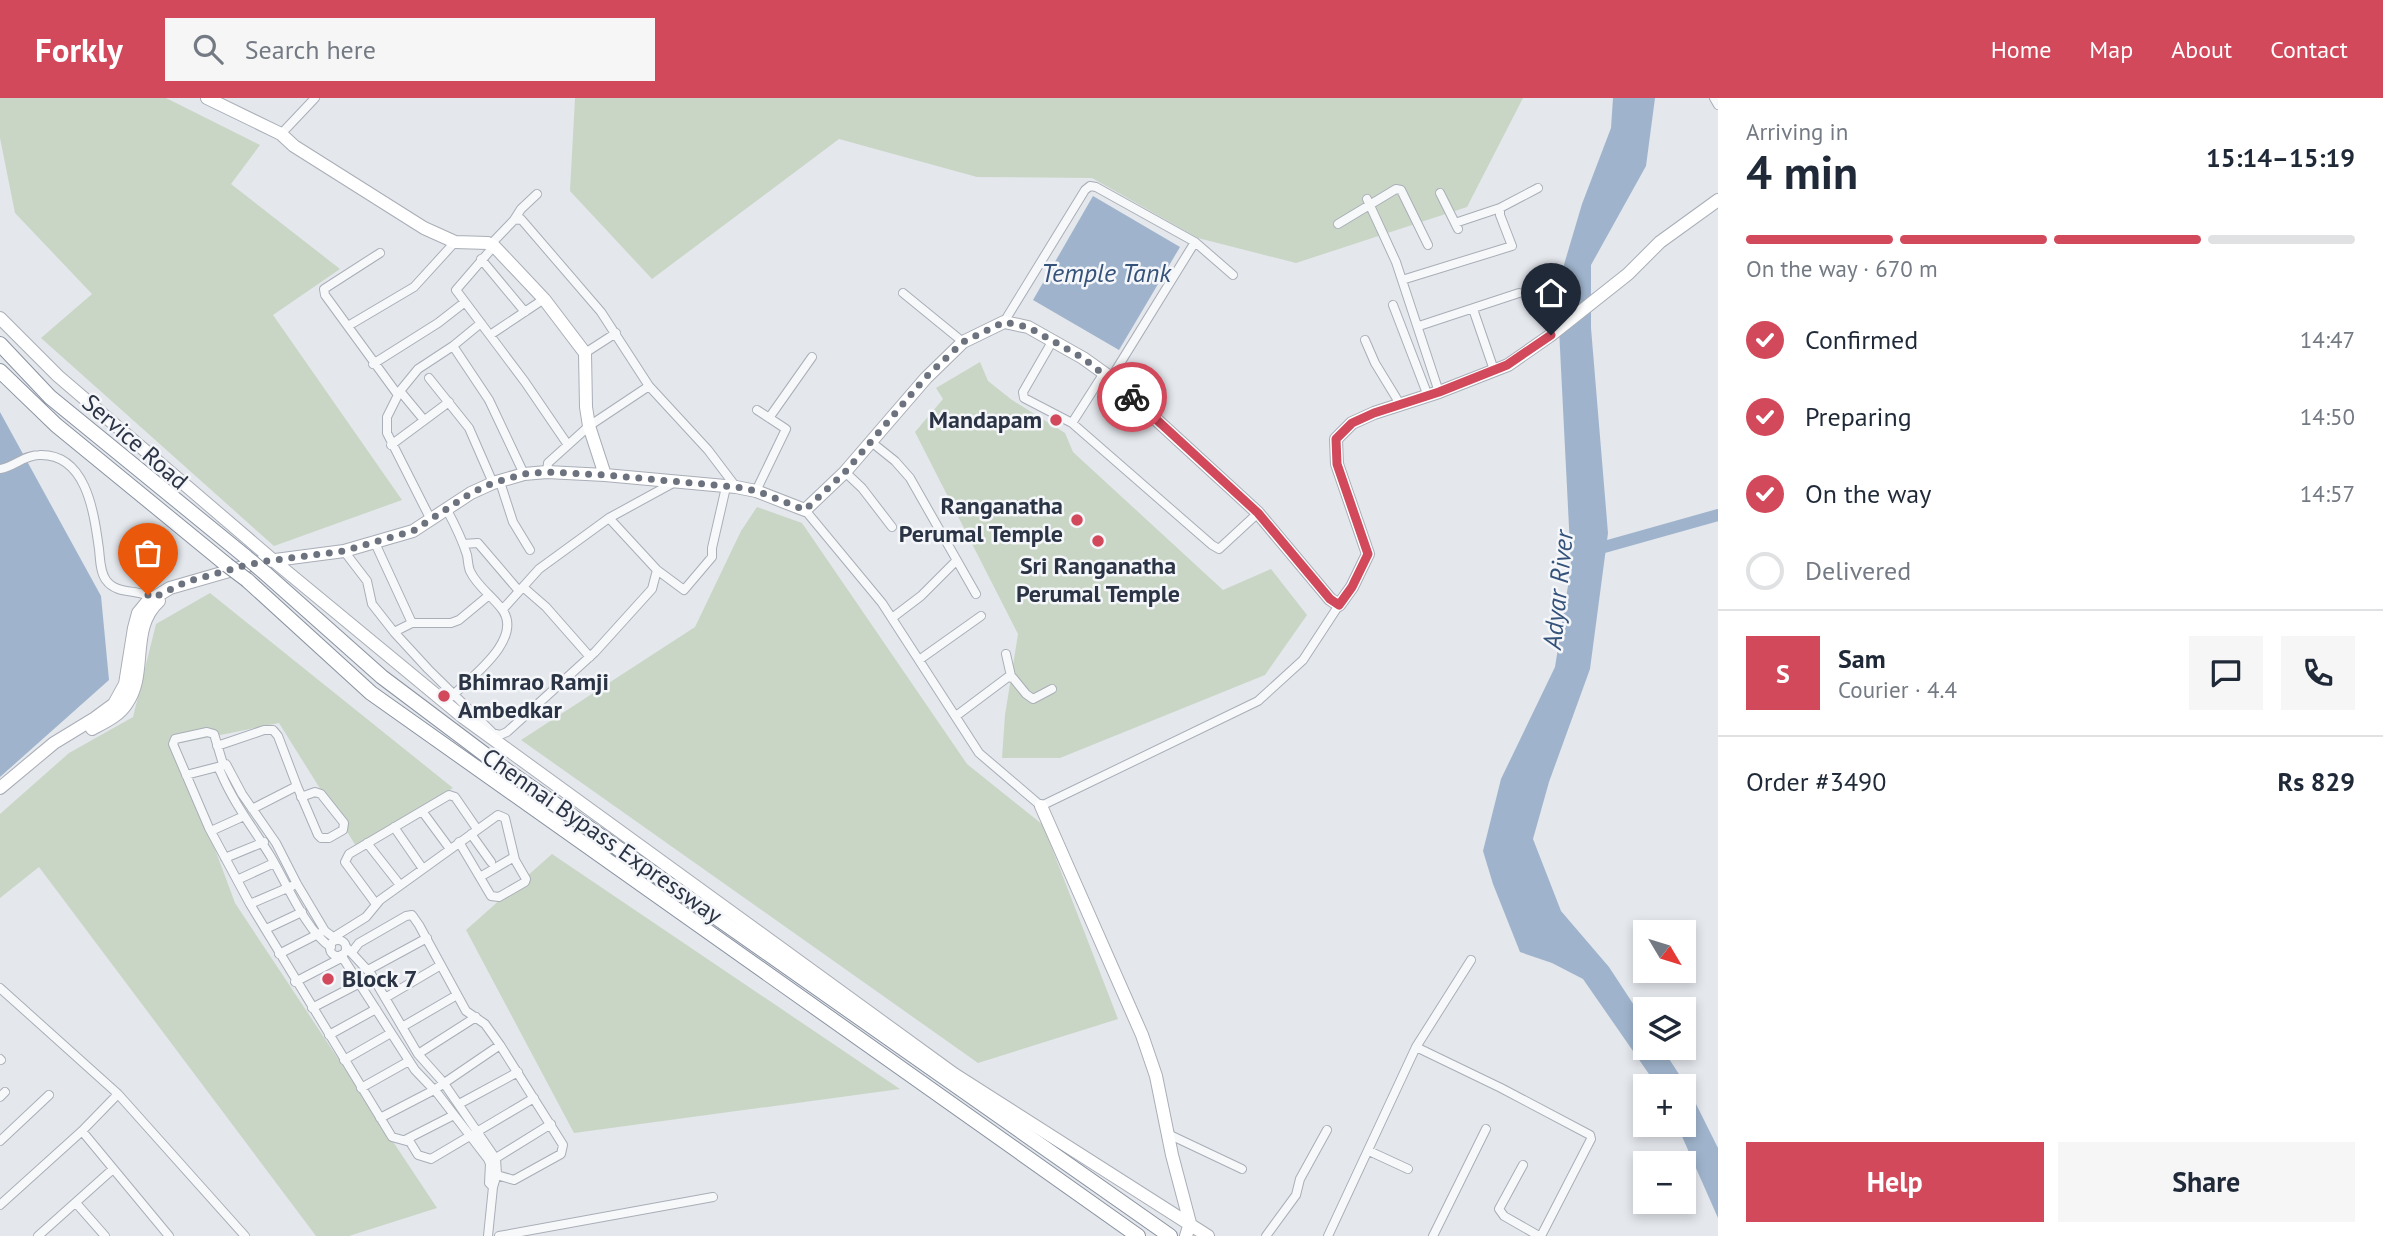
<!DOCTYPE html>
<html lang="en">
<head>
<meta charset="utf-8">
<style>
  :root { --surface:#fff; --page:#f6f6f7; --text:#1f2937; --muted:#747a83; --line:#e0e1e3; --accent:#d1495b }
  body { margin:0; font-family:"PT Sans",sans-serif; background:var(--page); color:var(--text); height:100vh; display:flex; flex-direction:column; font-size:26px; white-space:nowrap }
  * { box-sizing:border-box; margin:0 }
  p { font-size:23px; color:var(--muted) }
  .icon { flex:none; width:38px; height:38px; fill:none; stroke:currentColor; stroke-width:2; stroke-linecap:round; stroke-linejoin:round }
  .map { position:relative; flex:1; overflow:hidden }
  .panel { display:flex; flex-direction:column; background:var(--surface); width:665px }
  .panel>* { flex:none }
  .needle { width:46px; rotate:128deg }
  .tools { position:absolute; left:1633px; top:822px; display:grid; gap:14px }
  .tools a { display:grid; place-items:center; width:63px; height:63px; border-radius:0px; background:var(--surface); box-shadow:0 4px 10px #0003; font-size:35px }
  .pin { position:absolute; display:grid; place-items:center; width:60px; height:60px; color:#fff; margin:-72px -30px; border-radius:50% 50% 50% 0; rotate:-45deg; box-shadow:0 0 7px #0007 }
  .pin .icon { rotate:45deg }
  .courier { position:absolute; display:grid; place-items:center; width:70px; height:70px; margin:-35px; border:5px solid #d1495b; border-radius:50%; background:#fff; color:#222; box-shadow:0 2px 9px #0007 }
  .headline em { font-style:normal; font-weight:800 }
  .headline div { display:flex; flex-direction:column-reverse }
  .headline { display:flex; align-items:center; justify-content:space-between; height:119px; padding:0 28px }
  h1 { font-size:46px; font-weight:800; line-height:52px }
  .bar { display:grid; grid-template-columns:repeat(4,1fr); gap:10px 7px; align-content:center; height:84px; padding:0 28px }
  .bar i { height:9px; border-radius:5px; background:var(--line) }
  .bar .current { background:var(--accent) }
  .bar p { grid-column:span 4 }
  .line { display:flex; align-items:center; gap:18px; padding:0 28px; border-top:2px solid var(--line) }
  .line div { flex:1 }
  .round { display:grid; place-items:center; flex:none; width:74px; height:74px; border-radius:0px; background:var(--page) }
  ol { padding:0 28px; list-style:none }
  li { display:flex; align-items:center; gap:21px; height:77px }
  li p { margin-inline-start:auto }
  li .icon { padding:7px; border-radius:50%; background:var(--accent); color:#fff; stroke-width:4 }
  li:last-child { color:var(--muted) }
  li i { width:38px; height:38px; border:4px solid var(--line); border-radius:50% }
  .action { display:flex; gap:14px; margin-top:auto; padding:14px 28px }
  .action a { flex:1; height:80px; border-radius:0px; background:var(--accent); color:#fff; font-size:28px; font-weight:800; line-height:80px; text-align:center }
  .action a+a { background:var(--page); color:var(--text) }
  header { display:flex; align-items:center; gap:42px; box-sizing:border-box; height:98px; padding:0 35px; background:var(--accent); color:#fff }
  header strong { font-size:33px }
  nav { display:flex; gap:38px; margin-inline-start:auto; font-size:24px }
  .search { width:490px; height:63px; background:var(--page); display:flex; align-items:center; gap:18px; box-sizing:border-box; padding:0 24px; border-radius:0px; color:var(--muted); font-size:26px }
  main { display:flex; flex:1; min-height:0 }
  .map>svg:first-child { display:block }
  .green { fill:#c9d6c5 }
  .water { fill:#9fb4cc }
  .lines { fill:none; stroke-linecap:round; stroke-linejoin:round }
  .river { stroke:#9fb4cc; stroke-width:12 }
  .street-casing { stroke:#a9aeb7; stroke-width:10 }
  .secondary-casing { stroke:#a9aeb7; stroke-width:14 }
  .highway-casing { stroke:#8b94a3; stroke-width:16 }
  .street { stroke:#f7f8fa; stroke-width:8 }
  .secondary { stroke:#fff; stroke-width:12 }
  .highway { stroke:#fff; stroke-width:14 }
  .highway-bridge-casing { stroke:#8b94a3; stroke-width:16; stroke-linecap:butt }
  .highway-bridge { stroke:#fff; stroke-width:14 }
  .done { stroke:#6c737f; stroke-width:7; stroke-dasharray:0 12.6 }
  .route { stroke:#d1495b; stroke-width:9 }
  .poi-dot { fill:#d1495b; stroke:#f4f6f9; stroke-width:2.5 }
  .labels { text-anchor:middle; stroke-width:5; stroke-linejoin:round; paint-order:stroke }
  .poi-label { font-size:24px; font-weight:bold; fill:#2b3445; stroke:#f4f6f9; text-anchor:end }
  .street-label { font-size:24px; fill:#2b3445; stroke:#f4f6f9 }
  .water-label { font-size:26px; font-style:italic; fill:#34527a; stroke:#f4f6f9 }
</style>
</head>
<body>
<header>
<strong>Forkly</strong>
<div class="search"><svg class="icon" aria-label="search" viewBox="0 0 24 24"><circle cx="10" cy="10" r="6"/><path d="M15 15l6 6"/></svg>Search here</div>
<nav><a>Home</a><a>Map</a><a>About</a><a>Contact</a></nav>
</header>
<main>
<div class="map">
<svg width="1718" height="1138" viewBox="0 0 1718 1138">
  <rect width="100%" height="100%" fill="#e4e7ec"/>
  <path class="green" d="M0,0H166L260,47L231,86L340,171L273,217L402,402L274,448L41,240L92,196L15,115L0,40Z
    M575,0H1523L1467,109L1296,165L1198,140L1092,80L977,79L839,41L652,181L570,93Z
    M980,264L988,283L1012,302L1065,335L1073,354L1223,492L1271,471L1307,517L1265,577L1060,660H1002L1005,617L1018,536L915,334L943,301L936,290Z
    M757,409L802,425L967,666L1043,727L1118,921L978,965L521,642L695,529L741,433Z
    M210,495L453,690L356,748L279,625L176,646L235,805L437,1110L349,1138H316L39,769L0,800V716L69,655L133,619L156,526Z
    M552,756L900,991L574,1035L466,832Z"/>
  <path class="water" d="M1613,0H1655L1646,68L1591,167V230L1608,435L1590,571L1549,684L1533,741L1561,813L1609,869L1645,924V950H1662L1688,990L1718,1050V1120L1677,1027H1684V989H1658L1583,881L1552,865L1520,854L1493,786L1483,753L1501,681L1555,569L1571,469L1559,231L1563,170L1582,106L1611,30Z
    M1093,98L1180,149L1119,252L1033,202Z
    M0,314L101,498L109,582L0,679Z"/>
  <g class="lines">
    <path class="river" d="M1590,453L1718,417"/>
    <g class="street-casing">
      <path id="street" d="M1714,0L1718,7
        M281,36L315,0
        M1440,95L1458,131
        M1367,101L1396,164L1439,294
        M514,122L521,111L537,96
        M1455,125L1500,110
        M1338,126L1396,91L1401,92L1428,147
        M491,146L514,122L521,121L601,214L649,288L708,352L736,389
        M494,148L456,192L525,284L568,347
        M380,155L324,191L325,197L398,297
        M481,161L525,214
        M1402,182L1512,148L1500,117V110L1538,90
        M903,195L963,244
        M1393,207L1428,298
        M1473,211L1494,272
        M1004,224L1085,92L1090,88L1096,89L1195,144L1233,177
        M348,228L414,189L455,144
        M1419,228L1519,195
        M490,237L544,201
        M1053,242L1023,294L1024,300L1072,325L1212,447L1219,451L1258,415
        M1365,242L1375,265L1400,306
        M453,248L489,302L524,376
        M585,255L616,235
        M373,266L438,225L465,204
        M429,280L469,330L493,385
        M1111,280L1195,144
        M400,293L418,271L453,248L481,225
        M769,320L812,259
        M424,322L400,293L387,319V335L431,422
        M1072,325L1104,275
        M870,343L895,363L910,380L976,496
        M391,347L449,304
        M0,371C14,369 24,357 39,357C87,355 94,416 99,451C100,460 100,474 106,482C117,498 141,490 154,501
        M547,374L548,365L589,328L649,288
        M845,374L862,390L892,429
        M500,384L513,424L530,452
        M756,393L786,331L757,312
        M447,412C455,427 462,441 467,457C468,462 468,468 470,473C477,488 491,497 501,510C526,540 470,580 451,599
        M805,412L882,505L979,655L1041,708L1258,603L1303,562L1339,507
        M609,420L657,472L684,492L712,459V450L726,389
        M375,445L412,525
        M463,446L478,445L519,493
        M344,453L367,483L372,506L394,534L428,571L493,635L500,637L507,634L595,554L652,491L657,472
        M523,489L546,509L590,559
        M503,511L539,471L609,420L673,385
        M892,520L921,498L956,463
        M394,534L412,525H451L459,522L488,498
        M1006,556L1011,578
        M919,562L981,518
        M956,618L1008,579L1013,580L1026,596L1033,601L1052,591
        M217,648L264,632H273L278,638L297,688
        M223,666L214,636L207,634L175,641L173,646L209,730L250,806L392,1039L410,1044L418,1057L431,1061L534,1000
        M186,677L221,668
        M252,711L297,688L318,737L321,740H329L343,732L344,725L321,696L315,694L301,699
        M422,713L450,751
        M394,729L423,771
        M211,733L244,718
        M471,736L491,764
        M367,745L400,787
        M225,760L264,744
        M480,779L514,759
        M237,782L274,765
        M250,806L292,788
        M376,806L345,764L349,756L449,697L455,699L477,731
        M266,831L302,814
        M334,839L366,819L380,802L498,717L505,720L515,762L526,781L525,784L499,799L491,798L459,744
        M330 850a8 8 0 1 1 16 0a8 8 0 1 1-16 0Z
        M331,849C307,835 286,784 271,759C254,731 234,706 221,675L219,671L223,666H226L242,696L276,745L297,786L325,833L337,842
        M346,849L371,876L418,956L443,984L496,1061L497,1076L493,1089L488,1138
        M352,854L359,845L406,818L412,817L419,827L466,913L485,926L500,947L563,1047L561,1056L514,1082L490,1075
        M279,856L320,835
        M341,857L415,972L438,996L488,1061L490,1066L489,1085L493,1089
        M368,872L427,840
        M295,884L343,859
        M0,890L118,996L245,1138
        M385,900L441,867
        M312,910L360,885
        M402,929L457,897
        M329,937L376,911
        M1416,949L1501,990L1590,1037L1591,1041L1541,1138
        M418,956L476,919
        M0,961L1,962
        M344,962L391,935
        M361,990L409,963
        M0,999L5,994
        M459,1006L518,974
        M380,1020L434,992L500,947
        M82,1033L169,1138
        M1168,1036L1242,1071
        M405,1042L454,1017
        M0,1043L49,997
        M1369,1053L1408,1071
        M496,1060L551,1026
        M1523,1067L1499,1111L1504,1118L1539,1138
        M76,1105L105,1138
        M0,1107L82,1033L118,996
        M38,1138L113,1071
        M499,1138L713,1099
        M1266,1138L1296,1097L1300,1081L1327,1032
        M1328,1138L1416,949L1471,862
        M1433,1138L1486,1031"/>
    </g>
    <g class="secondary-casing">
      <path id="secondary" d="M207,0L281,36L294,48L424,130L455,144L488,145L494,148L544,201L585,255L586,309L589,328L605,377
        M0,220L58,278L274,463L464,620L954,976L1208,1138
        M92,631C105,624 119,618 127,605C148,575 129,530 159,503
        M0,690L54,645L95,620L114,606L125,586L134,530L138,515L147,504L170,490L260,464L344,453L413,433L471,395L493,385L524,376L547,374L605,377L736,389L756,393L805,412L845,374L926,280L963,244L1004,224L1028,229L1083,260L1111,280L1258,415L1330,501L1339,507L1352,489L1368,456L1337,366L1336,341L1352,325L1374,315L1439,294L1508,267L1551,237L1628,176L1660,144L1718,102
        M1041,708L1142,937L1156,978L1172,1057L1190,1125L1186,1138"/>
    </g>
    <g class="highway-casing">
      <path id="highway" d="M0,246L50,299L246,459
        M0,273L56,327L227,467
        M265,475L382,579L495,664L1170,1138
        M247,482L371,595L1138,1138"/>
    </g>
    <use href="#street" class="street"/>
    <use href="#secondary" class="secondary"/>
    <use href="#highway" class="highway"/>
    <g class="highway-bridge-casing">
      <path id="highway-bridge" d="M246,459L265,475
        M227,467L247,482"/>
    </g>
    <use href="#highway-bridge" class="highway-bridge"/>
  </g>
  <g class="lines">
    <path class="done" d="M148,497L153,500L186,484L243,468L267,463L344,453L413,433L471,395L493,385L524,376L547,374L605,377L736,389L757,393L805,412L845,374L926,279L963,244L1004,224L1028,229L1083,260L1132,299"/>
    <path class="route" d="M1132,299L1258,415L1330,501L1339,507L1352,489L1368,456L1337,366L1336,341L1352,325L1374,315L1439,294L1507,267L1551,237"/>
  </g>
  <g class="poi-dot">
    <circle cx="1056" cy="322" r="7"/>
    <circle cx="1077" cy="422" r="7"/>
    <circle cx="1098" cy="443" r="7"/>
    <circle cx="444" cy="598" r="7"/>
    <circle cx="328" cy="881" r="7"/>
  </g>
  <g class="labels">
    <g class="poi-label">
      <text x="1042" y="330">Mandapam</text>
      <text x="1063" y="416">Ranganatha<tspan x="1063" dy="28">Perumal Temple</tspan></text>
      <text x="1098" y="476" text-anchor="middle">Sri Ranganatha<tspan x="1098" dy="28">Perumal Temple</tspan></text>
      <text x="458" y="592" text-anchor="start">Bhimrao Ramji<tspan x="458" dy="28">Ambedkar</tspan></text>
      <text x="342" y="889" text-anchor="start">Block 7</text>
    </g>
    <g class="street-label">
      <text transform="translate(135 344) rotate(41)" y="8">Service Road</text>
      <text transform="translate(602 738) rotate(35)" y="8">Chennai Bypass Expressway</text>
    </g>
    <g class="water-label">
      <text x="1106" y="184">Temple Tank</text>
      <text transform="translate(1558 492) rotate(-84)" y="9">Adyar River</text>
    </g>
  </g>
</svg>
<div class="tools">
<a><svg class="needle" viewBox="-14 -14 28 28"><path d="M0-13l5 13h-10z" fill="#e53935"/><path d="M0 13l5-13h-10z" fill="#747a83"/></svg></a>
<a><svg class="icon" aria-label="layers" viewBox="0 0 24 24"><path d="M12 4l9 5-9 5-9-5zM3 14l9 5 9-5"/></svg></a>
<a>+</a>
<a>−</a>
</div>
<div class="pin" style="left:148px;top:497px;background:#ea580c"><svg class="icon" aria-label="bag" viewBox="0 0 24 24"><path d="M5 8h14l-1 12H6zM9 8a3 3 0 0 1 6 0"/></svg></div>
<div class="pin" style="left:1551px;top:237px;background:#1f2937"><svg class="icon" aria-label="home" viewBox="0 0 24 24"><path d="M3 11l9-7 9 7M6 9v11h12V9"/></svg></div>
<div class="courier" style="left:1132px;top:299px"><svg class="icon" aria-label="bike" viewBox="0 0 24 24"><circle cx="6" cy="16" r="4"/><circle cx="18" cy="16" r="4"/><path d="M6 16l4-8h5l3 8M10 8l3 8H6M13 5h3"/></svg></div>
</div>
<section class="panel">
<div class="headline"><div><h1>4 min</h1><p>Arriving in</p></div><em>15:14–15:19</em></div>
<div class="bar"><i class="current"></i><i class="current"></i><i class="current"></i><i></i><p>On the way · 670 m</p></div>
<ol>
<li><svg class="icon" aria-label="check" viewBox="0 0 24 24"><path d="M5 12l5 5 9-10"/></svg>Confirmed<p>14:47</p></li>
<li><svg class="icon" aria-label="check" viewBox="0 0 24 24"><path d="M5 12l5 5 9-10"/></svg>Preparing<p>14:50</p></li>
<li><svg class="icon" aria-label="check" viewBox="0 0 24 24"><path d="M5 12l5 5 9-10"/></svg>On the way<p>14:57</p></li>
<li><i></i>Delivered</li>
</ol>
<div class="line" style="height:126px"><b class="round" style="background:var(--accent);color:#fff">S</b><div><b>Sam</b><p>Courier · 4.4</p></div><a class="round"><svg class="icon" aria-label="chat" viewBox="0 0 24 24"><path d="M4 5h16v11H9l-5 4z"/></svg></a><a class="round"><svg class="icon" aria-label="phone" viewBox="0 0 24 24"><path d="M5 4h4l2 5-3 2q2 4 5 5l2-3 5 2v4C11 20 4 13 5 4z"/></svg></a></div>
<div class="line" style="height:91px"><div>Order #3490</div><b>Rs 829</b></div>
<div class="action"><a>Help</a><a>Share</a></div>
</section>
</main>
</body>
</html>
